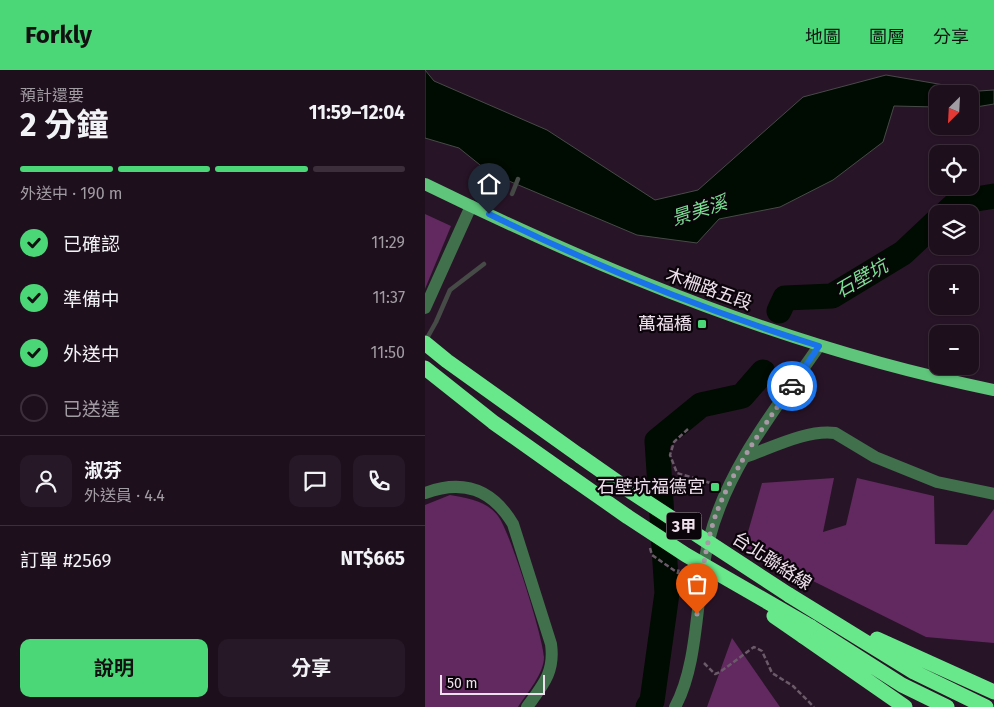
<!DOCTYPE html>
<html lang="zh-TW">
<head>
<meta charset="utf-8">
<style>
  :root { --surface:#1e0f1d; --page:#261826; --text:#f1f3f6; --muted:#a19ca4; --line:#3c2f3b; --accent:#4bd677 }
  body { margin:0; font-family:"Fira Sans","Noto Sans TC",sans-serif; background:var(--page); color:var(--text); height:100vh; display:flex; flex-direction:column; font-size:19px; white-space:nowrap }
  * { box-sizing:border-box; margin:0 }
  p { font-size:16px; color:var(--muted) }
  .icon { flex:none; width:28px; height:28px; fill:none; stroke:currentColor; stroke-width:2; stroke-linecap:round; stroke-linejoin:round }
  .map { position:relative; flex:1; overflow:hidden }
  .side { display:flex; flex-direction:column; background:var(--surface); width:425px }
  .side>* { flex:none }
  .needle { width:32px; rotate:204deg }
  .tools { position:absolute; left:504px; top:15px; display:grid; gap:10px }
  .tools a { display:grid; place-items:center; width:50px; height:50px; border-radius:10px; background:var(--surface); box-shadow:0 1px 4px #0004,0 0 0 1px var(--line); font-size:25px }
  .scale { position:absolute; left:15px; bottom:12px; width:105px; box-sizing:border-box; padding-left:5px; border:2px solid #eee0ec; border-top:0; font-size:14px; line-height:18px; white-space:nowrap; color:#eee0ec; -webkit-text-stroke:4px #0b040b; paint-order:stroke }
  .pin { position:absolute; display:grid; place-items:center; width:42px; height:42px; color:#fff; margin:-51px -21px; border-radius:50% 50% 50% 0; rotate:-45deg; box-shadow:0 0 5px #0007 }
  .pin .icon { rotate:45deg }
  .courier { position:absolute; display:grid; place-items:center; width:50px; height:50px; margin:-25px; border:4px solid #1a73e8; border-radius:50%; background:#fff; color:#222; box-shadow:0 1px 6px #0007 }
  .summary em { font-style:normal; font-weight:700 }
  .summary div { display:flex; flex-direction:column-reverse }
  .summary { display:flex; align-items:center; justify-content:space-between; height:85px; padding:0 20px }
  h1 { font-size:32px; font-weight:700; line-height:38px }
  .bar { display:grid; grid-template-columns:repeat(4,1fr); gap:8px 5px; align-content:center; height:60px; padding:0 20px }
  .bar i { height:6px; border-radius:4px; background:var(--line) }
  .bar .current { background:var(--accent) }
  .bar p { grid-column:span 4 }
  .line { display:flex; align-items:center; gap:12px; padding:0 20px; border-top:1px solid var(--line) }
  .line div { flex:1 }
  .round { display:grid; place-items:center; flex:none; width:52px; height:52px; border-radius:10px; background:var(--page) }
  ol { padding:0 20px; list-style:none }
  li { display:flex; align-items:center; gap:15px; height:55px }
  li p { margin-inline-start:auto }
  li .icon { padding:5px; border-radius:50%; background:var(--accent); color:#111; stroke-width:4 }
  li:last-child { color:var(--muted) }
  li i { width:28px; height:28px; border:2px solid var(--line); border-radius:50% }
  .primary-button { display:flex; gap:10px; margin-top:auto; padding:10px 20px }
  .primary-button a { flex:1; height:58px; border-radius:10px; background:var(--accent); color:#111; font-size:20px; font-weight:700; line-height:58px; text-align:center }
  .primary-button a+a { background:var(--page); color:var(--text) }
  header { display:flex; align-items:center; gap:30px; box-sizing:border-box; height:70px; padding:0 25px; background:var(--accent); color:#111 }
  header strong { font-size:24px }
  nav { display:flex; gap:28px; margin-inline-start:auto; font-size:18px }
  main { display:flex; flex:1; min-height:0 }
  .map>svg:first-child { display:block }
  .forest { fill:#622960 }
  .water { fill:#000b01; stroke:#474b48 }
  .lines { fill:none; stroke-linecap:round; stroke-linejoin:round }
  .stream { stroke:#474b48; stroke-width:4.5 }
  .river { stroke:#000b01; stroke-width:25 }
  .path { stroke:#6b5a6a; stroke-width:2.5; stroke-dasharray:5 2.5; stroke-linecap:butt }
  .minor { stroke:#41704c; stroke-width:12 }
  .major { stroke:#5ec57a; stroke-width:12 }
  .highway { stroke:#68e78b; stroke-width:15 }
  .highway-bridge { stroke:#68e78b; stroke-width:15 }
  .done { stroke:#a999a7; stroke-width:5; stroke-dasharray:0 9 }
  .route { stroke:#1a73e8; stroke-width:6 }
  .poi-dot { fill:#4bd677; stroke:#0b040b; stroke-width:2 }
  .labels { text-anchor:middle; stroke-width:4.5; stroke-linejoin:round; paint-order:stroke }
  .shield { fill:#0b040b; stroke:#aa9ea8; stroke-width:1 }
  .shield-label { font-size:16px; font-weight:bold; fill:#eee0ec }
  .street-label { font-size:18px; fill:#eee0ec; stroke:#0b040b }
  .poi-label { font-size:18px; fill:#eee0ec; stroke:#0b040b; text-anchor:end }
  .water-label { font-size:19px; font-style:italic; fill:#7bde93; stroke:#0b040b }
</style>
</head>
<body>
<header>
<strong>Forkly</strong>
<nav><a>地圖</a><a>圖層</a><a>分享</a></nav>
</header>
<main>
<section class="side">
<div class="summary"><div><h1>2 分鐘</h1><p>預計還要</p></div><em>11:59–12:04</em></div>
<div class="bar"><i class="current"></i><i class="current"></i><i class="current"></i><i></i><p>外送中 · 190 m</p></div>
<ol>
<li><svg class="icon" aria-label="check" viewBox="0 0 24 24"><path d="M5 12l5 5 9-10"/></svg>已確認<p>11:29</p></li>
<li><svg class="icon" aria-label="check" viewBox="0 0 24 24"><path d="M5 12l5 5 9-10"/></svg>準備中<p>11:37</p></li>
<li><svg class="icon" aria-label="check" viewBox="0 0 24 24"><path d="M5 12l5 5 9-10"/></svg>外送中<p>11:50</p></li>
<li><i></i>已送達</li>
</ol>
<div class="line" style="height:90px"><a class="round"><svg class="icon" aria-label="person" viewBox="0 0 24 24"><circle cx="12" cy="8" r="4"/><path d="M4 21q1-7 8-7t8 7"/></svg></a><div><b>淑芬</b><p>外送員 · 4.4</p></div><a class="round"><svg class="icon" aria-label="chat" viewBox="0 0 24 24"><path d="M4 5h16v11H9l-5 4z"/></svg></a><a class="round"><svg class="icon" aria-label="phone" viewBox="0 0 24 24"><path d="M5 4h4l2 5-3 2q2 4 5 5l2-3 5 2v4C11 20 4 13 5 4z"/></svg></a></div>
<div class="line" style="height:65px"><div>訂單 #2569</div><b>NT$665</b></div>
<div class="primary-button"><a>說明</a><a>分享</a></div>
</section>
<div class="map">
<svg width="569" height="637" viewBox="0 0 569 637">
  <rect width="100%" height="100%" fill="#281427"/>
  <path class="forest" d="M0,144L26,156L0,219Z
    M409,408L398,462L421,455L432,408L509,426L510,474L542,475L569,439V573L501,567L311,473L323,462L337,413Z
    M25,425C42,428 62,431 73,446C85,461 118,567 119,587C119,604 102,623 93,637H0V435Z
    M307,568L355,637H282Z"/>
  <path class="water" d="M0,0L9,11L122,60L230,130L273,120L378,27L461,5L554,21L569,20V34L545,38V24H512V37L469,36L458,72L408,110L355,137L294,149L272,173L212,165L65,103L34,78L0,68Z"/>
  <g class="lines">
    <path class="stream" d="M87,124L93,109
      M1,270L11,252L25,220L59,194"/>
    <path class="river" d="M520,144L533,132L569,126
      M354,241L360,228L407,226L478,183L512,151
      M223,637L227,631L242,523L232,371L276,335L317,326L338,302"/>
    <path class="path" d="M263,359L249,372L245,385L252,403L292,415
      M225,478L227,485L253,503L254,497
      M279,593L290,604L295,602L329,577L337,581L347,603L368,616L389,637"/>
    <path class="minor" d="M0,238L46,136
      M320,387C346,378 383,359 410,363L450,387L512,412L569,424
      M0,423C38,409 67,419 88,454L126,574C130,602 118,615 102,637
      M250,637C275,591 270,522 284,470C302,398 352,337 394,276"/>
    <path class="major" d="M0,114C182,203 370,280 569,320"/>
    <path class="highway" d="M0,273L22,291L155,386
      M0,298L68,352L143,405
      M364,525L489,602L561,637
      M386,557L477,615L522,637
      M378,566L480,637
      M452,569L569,622"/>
    <path class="highway-bridge" d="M155,386L208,423L364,525
      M143,405L203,447L261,485L386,557
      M349,546L378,566"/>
  </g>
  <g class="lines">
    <path class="done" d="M272,544C276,510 280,476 291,444C309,397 339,356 367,316"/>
    <path class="route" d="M64,144C170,196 281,241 394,276L367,316"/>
  </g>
  <g class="poi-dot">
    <rect x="272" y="249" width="10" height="10" rx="2.5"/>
    <rect x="285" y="412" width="10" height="10" rx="2.5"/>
  </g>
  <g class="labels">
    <rect class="shield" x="241.5" y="442.5" width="35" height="27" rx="4"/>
    <g class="shield-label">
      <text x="259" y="462">3甲</text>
    </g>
    <g class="street-label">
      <text transform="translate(284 219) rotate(20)" y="6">木柵路五段</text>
      <text transform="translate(347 491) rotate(33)" y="6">台北聯絡線</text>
    </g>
    <g class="poi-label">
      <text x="267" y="260">萬福橋</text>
      <text x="280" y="423">石壁坑福德宮</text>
    </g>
    <g class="water-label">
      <text transform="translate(274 140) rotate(-18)" y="7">景美溪</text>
      <text transform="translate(436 208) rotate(-30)" y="7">石壁坑</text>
    </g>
  </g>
</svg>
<div class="tools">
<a><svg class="needle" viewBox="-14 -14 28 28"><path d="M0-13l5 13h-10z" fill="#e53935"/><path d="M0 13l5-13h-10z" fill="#a19ca4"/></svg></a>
<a><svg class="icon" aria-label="locate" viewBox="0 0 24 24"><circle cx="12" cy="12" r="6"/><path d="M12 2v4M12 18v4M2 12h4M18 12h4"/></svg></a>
<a><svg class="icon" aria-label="layers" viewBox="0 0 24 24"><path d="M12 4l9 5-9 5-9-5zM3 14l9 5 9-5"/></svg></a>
<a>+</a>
<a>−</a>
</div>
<div class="scale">50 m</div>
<div class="pin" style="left:272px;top:544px;background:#ea580c"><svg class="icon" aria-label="bag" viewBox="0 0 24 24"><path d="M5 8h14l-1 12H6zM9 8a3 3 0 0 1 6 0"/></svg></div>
<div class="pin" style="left:64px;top:144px;background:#1f2937"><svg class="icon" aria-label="home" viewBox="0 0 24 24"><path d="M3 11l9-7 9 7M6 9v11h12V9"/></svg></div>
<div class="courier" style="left:367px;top:316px"><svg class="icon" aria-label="car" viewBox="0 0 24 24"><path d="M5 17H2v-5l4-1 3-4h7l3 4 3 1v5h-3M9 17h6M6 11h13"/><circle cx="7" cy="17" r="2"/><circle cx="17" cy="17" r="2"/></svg></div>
</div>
</main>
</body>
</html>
